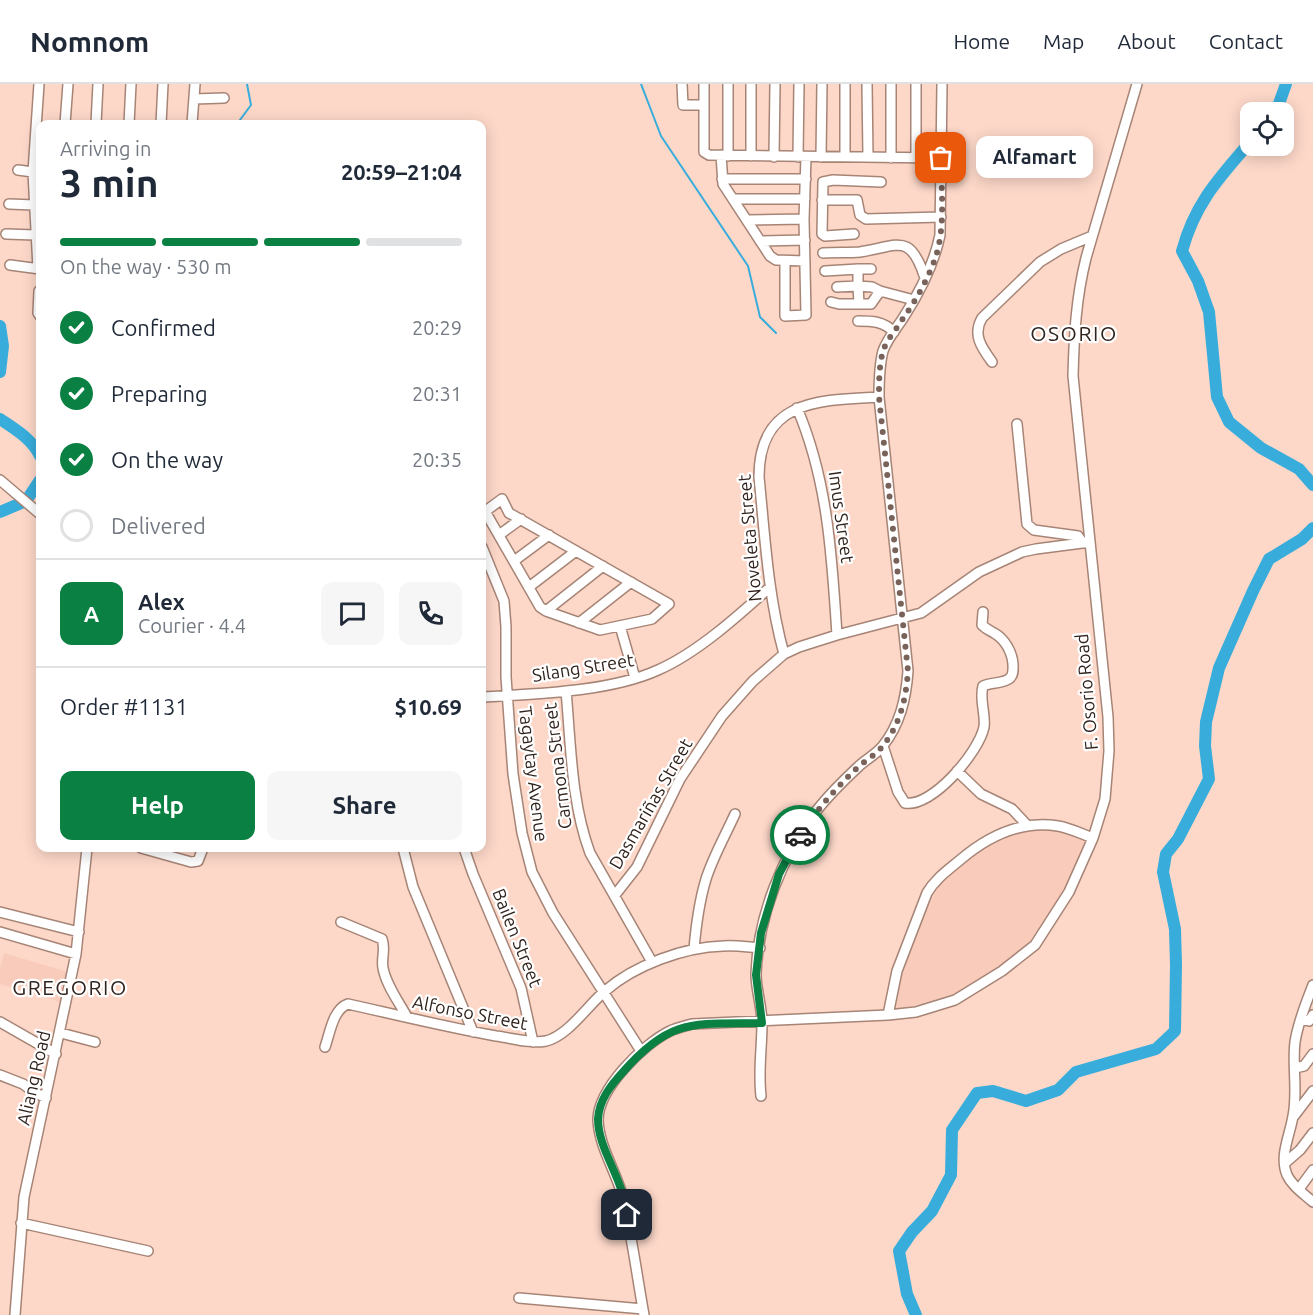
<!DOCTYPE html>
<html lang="en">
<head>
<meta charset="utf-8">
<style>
  :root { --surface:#fff; --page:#f6f6f7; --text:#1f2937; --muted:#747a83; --line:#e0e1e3; --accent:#0b8043 }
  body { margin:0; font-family:Ubuntu,sans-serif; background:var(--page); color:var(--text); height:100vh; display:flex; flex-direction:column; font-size:22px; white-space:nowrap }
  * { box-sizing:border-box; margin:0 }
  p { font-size:20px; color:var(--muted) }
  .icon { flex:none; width:33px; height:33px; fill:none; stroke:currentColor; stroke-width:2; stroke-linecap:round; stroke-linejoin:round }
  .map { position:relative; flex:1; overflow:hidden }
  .details { position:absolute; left:36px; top:36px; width:450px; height:732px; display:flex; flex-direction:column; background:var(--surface); border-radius:12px; box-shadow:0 3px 15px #0003 }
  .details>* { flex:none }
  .controls { position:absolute; left:1240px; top:18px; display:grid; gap:12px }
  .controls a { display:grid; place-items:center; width:54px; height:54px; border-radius:12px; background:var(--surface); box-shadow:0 3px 15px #0003; font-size:30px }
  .pin { position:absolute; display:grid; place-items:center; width:51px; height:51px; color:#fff; margin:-26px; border-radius:12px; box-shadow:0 3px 9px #0006 }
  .courier { position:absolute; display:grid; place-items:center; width:60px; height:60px; margin:-30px; border:4px solid #0b8043; border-radius:50%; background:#fff; color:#222; box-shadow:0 2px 8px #0007 }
  .bubble { position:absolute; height:42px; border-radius:12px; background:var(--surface); box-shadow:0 3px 15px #0003; font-size:20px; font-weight:600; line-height:42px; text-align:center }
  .headline em { font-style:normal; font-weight:600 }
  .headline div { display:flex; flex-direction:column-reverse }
  .headline { display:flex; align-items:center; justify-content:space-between; height:102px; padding:0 24px }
  h1 { font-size:39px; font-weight:600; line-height:45px }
  .bar { display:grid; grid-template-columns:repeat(4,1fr); gap:9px 6px; align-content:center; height:72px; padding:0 24px }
  .bar i { height:8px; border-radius:4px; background:var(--line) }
  .bar .on { background:var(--accent) }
  .bar p { grid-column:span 4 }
  .line { display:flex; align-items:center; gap:15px; padding:0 24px; border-top:2px solid var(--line) }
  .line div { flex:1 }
  .round { display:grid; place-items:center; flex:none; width:63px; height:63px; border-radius:12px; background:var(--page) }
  ol { padding:0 24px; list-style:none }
  li { display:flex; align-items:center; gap:18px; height:66px }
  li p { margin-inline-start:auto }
  li .icon { padding:6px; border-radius:50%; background:var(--accent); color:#fff; stroke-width:4 }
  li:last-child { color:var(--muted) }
  li i { width:33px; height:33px; border:3px solid var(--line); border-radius:50% }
  .action { display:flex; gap:12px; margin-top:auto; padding:12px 24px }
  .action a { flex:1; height:69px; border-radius:12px; background:var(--accent); color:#fff; font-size:24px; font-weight:600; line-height:69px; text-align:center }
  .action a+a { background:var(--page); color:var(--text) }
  header { display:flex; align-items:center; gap:36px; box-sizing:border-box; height:84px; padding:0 30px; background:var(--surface); border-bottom:2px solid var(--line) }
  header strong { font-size:28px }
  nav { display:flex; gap:33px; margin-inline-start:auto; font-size:21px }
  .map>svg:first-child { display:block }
  .built { fill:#f8cbba }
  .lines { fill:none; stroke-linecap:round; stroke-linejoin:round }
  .stream { stroke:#38addb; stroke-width:2 }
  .river { stroke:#38addb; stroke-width:12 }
  .minor-casing { stroke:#a68476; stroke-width:12 }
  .minor { stroke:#fff; stroke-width:9 }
  .done { stroke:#786259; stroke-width:6; stroke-dasharray:0 10.8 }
  .route { stroke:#0b8043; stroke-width:8 }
  .labels { text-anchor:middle; stroke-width:4.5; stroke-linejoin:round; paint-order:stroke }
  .street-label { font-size:18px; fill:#31231d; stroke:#fff }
  .quarter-label { font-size:21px; letter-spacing:1.5px; fill:#31231d; stroke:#fff }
</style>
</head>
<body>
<header>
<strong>Nomnom</strong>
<nav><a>Home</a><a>Map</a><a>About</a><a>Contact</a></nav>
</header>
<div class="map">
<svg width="1313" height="1231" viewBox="0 0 1313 1231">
  <rect width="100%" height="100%" fill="#fdd8c9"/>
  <path class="built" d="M1041,743L1065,746L1088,758L1071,798L1030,857L1009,877L951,915L889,926L908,858L940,800L987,760L1018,747Z
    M4,869L68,888L60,918L0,900V884Z"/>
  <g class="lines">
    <path class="stream" d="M641,0L661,52L748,182L760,233L776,249
      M237,40L251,21L247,0"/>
    <path class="river" d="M1276,28L1286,0
      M1251,57C1219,94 1195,119 1182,167L1198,197L1209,228L1217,313L1229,338L1261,364L1299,385L1313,401
      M0,242L3,262L0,288
      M0,335C15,345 32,355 40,372
      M0,428L26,417L40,396
      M916,1231L907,1210L899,1167L912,1148L932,1127L951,1091L952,1046L977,1009L993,1007L1026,1017L1058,1006L1076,988L1156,965L1175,947L1176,881L1175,845L1163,788L1166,770L1178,755L1209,695L1205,662L1206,638L1219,584L1253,507L1269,475L1302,455L1313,444"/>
    <g class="minor-casing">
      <path id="minor" d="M682,0L683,21H703
        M704,0V68L709,71L941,74
        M867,0L868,73
        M194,15L224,14
        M65,40L68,0
        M96,40L98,0
        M129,40L131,0
        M161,40L163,0
        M192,40L195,0
        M721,71L723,100L770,172L776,176L805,177
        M728,72V0
        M751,72V0
        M774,73L775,0
        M798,73L799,0
        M821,73L822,0
        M845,73V0
        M891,74V0
        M916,74V0
        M18,86L33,88
        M722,95H806
        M733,115H805
        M822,116H857L860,131L866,135L941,133
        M9,120L34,121
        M747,136L804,135
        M6,150L35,151
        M854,150L825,152L822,150L823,98L833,96L881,98
        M760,157L805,156
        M823,169C835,168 848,169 860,168C899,162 910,148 925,194
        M785,177V232L806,231L804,135L806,73
        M10,181L40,185
        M38,184L33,88L39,0
        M858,185H871
        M825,187L858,185V202L837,203
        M39,207L38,229L40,232
        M831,218L839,220H871L880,207
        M859,220L858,202L872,203L880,207L914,216
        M858,237C872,237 883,237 894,248
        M992,278C982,264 972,251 982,234L1040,178L1061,165L1092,152
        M797,324C828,396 832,474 837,551
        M1017,340L1027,440L1034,446L1078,452L1083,459
        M0,396L40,430
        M502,415L509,429L669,520L652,535L600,546L546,527L540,523L486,429L487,426Z
        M499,451L521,435
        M482,463L504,517L506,543V593L513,690L522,749L532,788L553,829L641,967
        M514,477L549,451
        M529,503L576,467
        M546,527L603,482
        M579,539L631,498
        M620,542L635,594
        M784,570C768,512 765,453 759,393C759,315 821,316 879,313
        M566,607C571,661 571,718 590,769L652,878
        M482,613C534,610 610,608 658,586C697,569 738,532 769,504
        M883,662L898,708L905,719C932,724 979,668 984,643C986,630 979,616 983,602C991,598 1004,600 1010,594C1014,590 1013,585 1013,580C1012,568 1005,555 994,549C989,546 986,545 982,541L983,528
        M957,687L981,710L1012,725L1028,742
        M141,764L191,778L198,777L203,764
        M403,764L413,803L473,948
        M464,764L473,790L521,904L533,958
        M615,811L637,783L680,695L722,632L753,597L784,570L799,563L837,551L921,529L979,488L1022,468L1036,465L1090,458
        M0,828L79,848
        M341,838L382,855C386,865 381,874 383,884C386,901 399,918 407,933
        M0,848L76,870
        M694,865C696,842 699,818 706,795C713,773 725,752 735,730
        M1313,901C1306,919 1298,938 1295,958C1292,982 1298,1008 1293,1032C1290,1051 1279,1072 1287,1091C1292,1102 1304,1110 1313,1118
        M888,931L897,887L927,809C935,795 948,786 960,776C987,753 1021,736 1058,742C1070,744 1082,750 1093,754
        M1301,935L1309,937L1313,931
        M0,938L56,970
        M61,949L95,958
        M325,963C330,949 333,925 348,920C397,931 446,943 496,952C512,954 530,960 546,957C568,952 588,921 605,907C635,881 684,863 723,862C735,861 747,863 760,864
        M1295,984L1304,982L1313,970
        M0,991L23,1000L34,1008L46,1014
        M761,1012C758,987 762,964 762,939C762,923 756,906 756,890C758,831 782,773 817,726C829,711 844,696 858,683C865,676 875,671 882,663C900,641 906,615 908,587L879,313C879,298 879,282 883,267C888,253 898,243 905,231C921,206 934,180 940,151L942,0
        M1294,1032L1313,1007
        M1285,1079L1300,1066L1313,1049
        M1299,1105L1313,1086
        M21,1139L148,1167
        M519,1214L643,1225
        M15,1231L24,1113L76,870L87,764
        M644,1231C637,1192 632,1153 623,1114C617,1089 599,1063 598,1036C598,1005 643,960 670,947C676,944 685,942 692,940L888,931L916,928L955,916L1002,887L1035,861L1069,808L1093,754L1105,715L1109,667L1108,633L1073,292C1074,252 1076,214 1086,174L1137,0"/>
    </g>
    <use href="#minor" class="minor"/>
  </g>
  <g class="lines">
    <path class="done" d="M800,751C816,727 835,705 856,685C864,677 874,672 881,664C900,642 906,615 908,587L879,313C879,298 879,282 883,267C887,255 896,246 902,236C915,218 928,195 935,175C946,143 941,106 941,74"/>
    <path class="route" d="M627,1131C625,1123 624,1113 621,1105C614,1083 598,1059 598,1035C599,1016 611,1001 623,988C671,933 695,940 762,939L756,891L761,849L779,790L800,751"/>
  </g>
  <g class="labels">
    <g class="street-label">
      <text transform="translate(841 433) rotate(82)" y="6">Imus Street</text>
      <text transform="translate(750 454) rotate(-95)" y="6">Noveleta Street</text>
      <text transform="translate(583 584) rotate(-9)" y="6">Silang Street</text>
      <text transform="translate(1087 608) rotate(-95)" y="6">F. Osorio Road</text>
      <text transform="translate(558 682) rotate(-97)" y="6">Carmona Street</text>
      <text transform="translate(533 690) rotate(83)" y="6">Tagaytay Avenue</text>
      <text transform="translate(651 720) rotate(-60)" y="6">Dasmariñas Street</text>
      <text transform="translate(517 854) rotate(68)" y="6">Bailen Street</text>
      <text transform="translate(470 929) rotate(11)" y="6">Alfonso Street</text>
      <text transform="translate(34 994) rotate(-77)" y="6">Aliang Road</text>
    </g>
    <g class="quarter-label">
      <text x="1074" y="257">OSORIO</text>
      <text x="70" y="911">GREGORIO</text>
    </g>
  </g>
</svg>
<div class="controls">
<a><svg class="icon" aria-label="locate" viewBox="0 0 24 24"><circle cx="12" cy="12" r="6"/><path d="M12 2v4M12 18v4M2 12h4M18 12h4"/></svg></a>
</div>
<div class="pin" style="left:941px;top:74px;background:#ea580c"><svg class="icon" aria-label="bag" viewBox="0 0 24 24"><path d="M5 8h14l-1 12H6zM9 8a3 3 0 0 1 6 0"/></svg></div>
<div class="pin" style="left:627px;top:1131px;background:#1f2937"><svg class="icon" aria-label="home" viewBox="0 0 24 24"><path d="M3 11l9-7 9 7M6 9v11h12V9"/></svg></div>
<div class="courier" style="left:800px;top:751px"><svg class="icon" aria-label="car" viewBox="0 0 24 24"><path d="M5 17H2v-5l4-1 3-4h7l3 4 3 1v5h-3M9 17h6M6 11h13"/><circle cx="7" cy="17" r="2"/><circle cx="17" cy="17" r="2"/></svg></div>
<div class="bubble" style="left:976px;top:52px;width:117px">Alfamart</div>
<section class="details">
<div class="headline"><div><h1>3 min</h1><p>Arriving in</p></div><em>20:59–21:04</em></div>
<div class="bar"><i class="on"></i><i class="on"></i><i class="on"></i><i></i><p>On the way · 530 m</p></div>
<ol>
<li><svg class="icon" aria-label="check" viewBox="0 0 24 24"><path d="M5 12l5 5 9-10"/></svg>Confirmed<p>20:29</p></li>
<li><svg class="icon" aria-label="check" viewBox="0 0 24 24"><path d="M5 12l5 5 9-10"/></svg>Preparing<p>20:31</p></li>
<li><svg class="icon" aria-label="check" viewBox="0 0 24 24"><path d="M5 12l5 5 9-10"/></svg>On the way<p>20:35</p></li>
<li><i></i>Delivered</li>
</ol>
<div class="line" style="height:108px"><b class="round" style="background:var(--accent);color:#fff">A</b><div><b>Alex</b><p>Courier · 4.4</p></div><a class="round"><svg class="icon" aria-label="chat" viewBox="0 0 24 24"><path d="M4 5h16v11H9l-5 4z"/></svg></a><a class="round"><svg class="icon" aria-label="phone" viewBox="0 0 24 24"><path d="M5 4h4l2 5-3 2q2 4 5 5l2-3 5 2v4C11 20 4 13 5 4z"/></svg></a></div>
<div class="line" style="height:78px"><div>Order #1131</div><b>$10.69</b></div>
<div class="action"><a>Help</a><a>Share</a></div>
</section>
</div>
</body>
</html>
